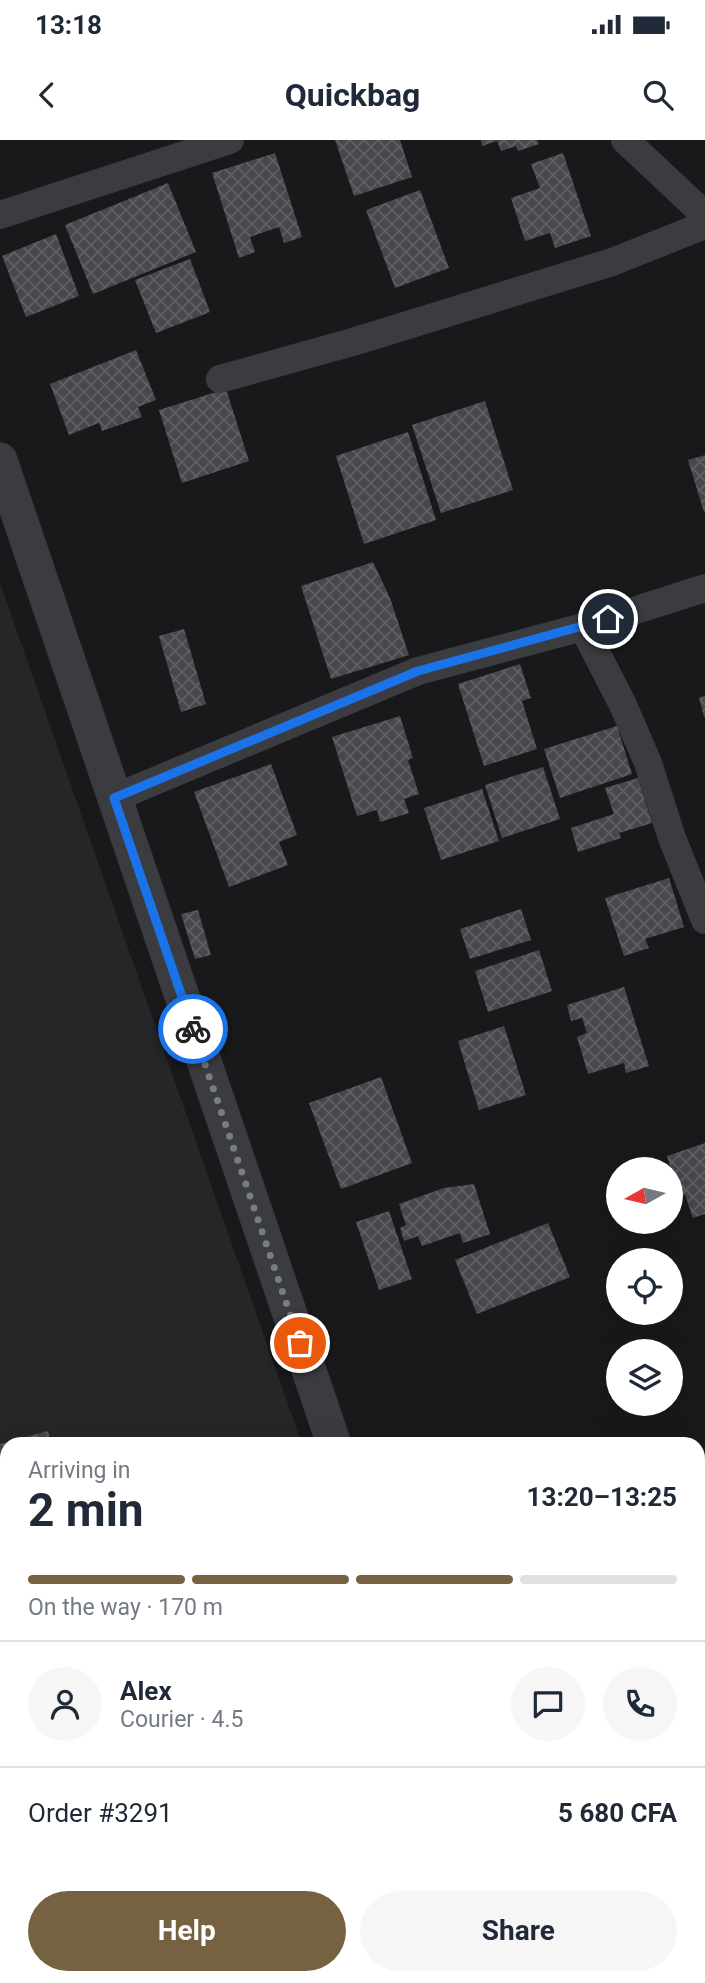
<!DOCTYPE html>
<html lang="en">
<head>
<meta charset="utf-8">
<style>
  :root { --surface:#fff; --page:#f6f6f7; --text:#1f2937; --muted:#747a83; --line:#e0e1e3; --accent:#766141 }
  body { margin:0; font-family:Roboto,sans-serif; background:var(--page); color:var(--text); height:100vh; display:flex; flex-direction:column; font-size:26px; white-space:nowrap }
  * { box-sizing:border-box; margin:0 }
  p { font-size:23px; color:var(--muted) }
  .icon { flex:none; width:38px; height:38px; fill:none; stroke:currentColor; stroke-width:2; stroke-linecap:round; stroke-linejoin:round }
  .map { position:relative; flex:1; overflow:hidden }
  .details { position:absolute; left:0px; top:1297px; width:705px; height:548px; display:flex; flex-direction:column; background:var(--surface); border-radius:21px 21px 0 0; box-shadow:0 7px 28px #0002 }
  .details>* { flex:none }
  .needle { width:46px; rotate:262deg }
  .tools { position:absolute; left:606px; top:1017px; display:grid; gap:14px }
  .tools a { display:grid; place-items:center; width:77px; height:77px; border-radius:50%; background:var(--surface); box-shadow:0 7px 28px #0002; font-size:35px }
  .pin { position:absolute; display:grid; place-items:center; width:60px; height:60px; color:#fff; margin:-30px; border:4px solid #fff; border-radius:50%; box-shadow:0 2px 7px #0007 }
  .courier { position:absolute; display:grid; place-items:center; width:70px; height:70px; margin:-35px; border:5px solid #1a73e8; border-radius:50%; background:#fff; color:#222; box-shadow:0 2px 9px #0007 }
  .headline em { font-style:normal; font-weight:700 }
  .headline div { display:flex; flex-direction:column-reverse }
  .headline { display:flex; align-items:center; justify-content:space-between; height:119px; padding:0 28px }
  h1 { font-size:46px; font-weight:700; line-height:52px }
  .bar { display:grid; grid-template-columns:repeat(4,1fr); gap:10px 7px; align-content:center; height:84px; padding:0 28px }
  .bar i { height:9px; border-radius:5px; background:var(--line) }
  .bar .on { background:var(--accent) }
  .bar p { grid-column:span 4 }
  .line { display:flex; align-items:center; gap:18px; padding:0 28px; border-top:2px solid var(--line) }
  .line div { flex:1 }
  .round { display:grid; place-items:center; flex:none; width:74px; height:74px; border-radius:37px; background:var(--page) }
  .action { display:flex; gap:14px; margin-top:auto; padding:14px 28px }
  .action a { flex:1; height:80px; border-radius:42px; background:var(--accent); color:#fff; font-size:28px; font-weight:700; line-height:80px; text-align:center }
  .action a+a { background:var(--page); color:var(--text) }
  .status { display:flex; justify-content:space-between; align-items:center; height:49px; padding:0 35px; background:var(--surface); direction:ltr }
  .status svg { height:19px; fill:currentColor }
  header { display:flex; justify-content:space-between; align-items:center; height:91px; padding:0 28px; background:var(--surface); font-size:32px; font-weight:700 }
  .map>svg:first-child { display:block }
  .built { fill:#252628 }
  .building { fill:url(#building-cross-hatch) }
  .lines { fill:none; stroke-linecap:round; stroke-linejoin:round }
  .service { stroke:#3b3c40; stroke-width:14 }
  .minor { stroke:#3b3c40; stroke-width:28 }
  .tertiary { stroke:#3b3c40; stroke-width:35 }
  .done { stroke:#797c82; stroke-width:7; stroke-dasharray:0 12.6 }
  .route { stroke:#1a73e8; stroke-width:9 }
</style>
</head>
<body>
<div class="status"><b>13:18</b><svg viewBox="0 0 49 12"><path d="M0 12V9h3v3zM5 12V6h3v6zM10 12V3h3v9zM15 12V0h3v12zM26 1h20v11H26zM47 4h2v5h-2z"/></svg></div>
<header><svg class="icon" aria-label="back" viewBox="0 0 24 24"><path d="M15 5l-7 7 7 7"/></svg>Quickbag<svg class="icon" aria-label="search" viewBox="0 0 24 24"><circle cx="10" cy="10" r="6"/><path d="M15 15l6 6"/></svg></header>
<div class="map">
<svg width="705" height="1843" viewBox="0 0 705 1843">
  <defs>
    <pattern id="building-cross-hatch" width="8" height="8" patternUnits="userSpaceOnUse" patternTransform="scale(1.75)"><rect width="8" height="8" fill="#47484b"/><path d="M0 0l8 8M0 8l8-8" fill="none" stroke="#5f6063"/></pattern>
  </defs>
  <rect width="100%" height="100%" fill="#19191b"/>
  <path class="built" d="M0,443L302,1304H7V1838H484L486,1843H0Z"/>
  <path class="building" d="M335,0H400L412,37L354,56Z
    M481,0H537L539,4L518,11L516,6L501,11L497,1L482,6Z
    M275,13L302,97L284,103L279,87L250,97L255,112L239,118L212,33Z
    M563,13L591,96L555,108L550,93L525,101L511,58L540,48L531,24Z
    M168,43L196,112L93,154L65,85Z
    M420,50L449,128L395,148L366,70Z
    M56,94L79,156L26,177L2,116Z
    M190,119L210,172L156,193L135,140Z
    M136,210L156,260L138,267L142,277L102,291L99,283L69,295L50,244Z
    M226,249L249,321L182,343L159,270Z
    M485,261L513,350L441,373L412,285Z
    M408,292L436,380L364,404L336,316Z
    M705,315V372H704L688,320Z
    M373,422L390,458L409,515L331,539L301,446Z
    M184,489L206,564L181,572L159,496Z
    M520,524L531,558L522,561L537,609L484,626L458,544Z
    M705,556V577H704L699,558Z
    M400,576L413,618L408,620L419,654L404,659L409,673L380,682L377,670L357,676L332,597Z
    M617,586L632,634L560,658L544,609Z
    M271,624L297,695L279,702L288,725L229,747L194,652Z
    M543,627L560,679L502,698L485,645Z
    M638,638L652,683L619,693L621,698L578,712L571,688L614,674L605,648Z
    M482,649L499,701L441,720L424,668Z
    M669,738L684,787L645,799L649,808L624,816L605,758Z
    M521,769L531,800L470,819L460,789Z
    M198,770L211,815L195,819L181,774Z
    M539,810L552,851L488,872L475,831Z
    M624,847L649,926L626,933L624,923L588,934L577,897L587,893L582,878L571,881L567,865Z
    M504,886L526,955L479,970L458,901Z
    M381,937L412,1023L341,1049L309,963Z
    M705,1003V1074L693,1078L685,1055L679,1056L667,1016Z
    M474,1044L490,1094L463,1103L460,1093L422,1106L418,1096L404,1101L400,1088L406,1085L399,1064L444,1048Z
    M389,1071L412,1139L379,1150L356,1082Z
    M548,1083L570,1137L477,1174L455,1120Z
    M48,1291L51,1304H7V1349L0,1351V1304Z
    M7,1673V1717L0,1719V1676Z"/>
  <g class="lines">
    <path class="service" d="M0,1763L7,1761"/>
    <path class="minor" d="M625,0L705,75
      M0,75L230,0
      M220,239L356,201L612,122L705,85
      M583,487L623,565L648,623L672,698L705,780
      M114,658L418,531L583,487L705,448
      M698,1517L705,1514"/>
    <path class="tertiary" d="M0,320L334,1304
      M518,1838L520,1843"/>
  </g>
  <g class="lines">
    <path class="done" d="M193,889L300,1203"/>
    <path class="route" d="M193,889L114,658L418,531L608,479"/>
  </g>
</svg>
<div class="tools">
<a><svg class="needle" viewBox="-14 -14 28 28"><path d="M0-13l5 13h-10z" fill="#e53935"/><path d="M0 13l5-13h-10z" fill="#747a83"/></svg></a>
<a><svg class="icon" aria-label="locate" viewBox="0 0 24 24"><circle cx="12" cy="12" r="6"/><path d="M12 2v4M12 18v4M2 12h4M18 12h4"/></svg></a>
<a><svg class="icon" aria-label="layers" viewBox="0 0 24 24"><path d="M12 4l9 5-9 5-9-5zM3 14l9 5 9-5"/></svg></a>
</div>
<div class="pin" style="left:300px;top:1203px;background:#ea580c"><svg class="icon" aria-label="bag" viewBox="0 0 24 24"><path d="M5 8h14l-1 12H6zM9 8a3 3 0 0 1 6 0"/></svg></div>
<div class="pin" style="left:608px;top:479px;background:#1f2937"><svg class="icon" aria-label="home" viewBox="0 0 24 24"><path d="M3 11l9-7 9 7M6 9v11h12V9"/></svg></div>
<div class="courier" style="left:193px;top:889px"><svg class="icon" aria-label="bike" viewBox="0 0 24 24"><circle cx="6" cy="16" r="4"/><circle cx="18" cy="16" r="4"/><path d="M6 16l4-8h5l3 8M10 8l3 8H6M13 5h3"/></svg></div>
<section class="details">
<div class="headline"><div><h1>2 min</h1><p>Arriving in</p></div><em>13:20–13:25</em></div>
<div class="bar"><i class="on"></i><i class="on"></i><i class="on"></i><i></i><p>On the way · 170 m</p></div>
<div class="line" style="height:126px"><a class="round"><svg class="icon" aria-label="person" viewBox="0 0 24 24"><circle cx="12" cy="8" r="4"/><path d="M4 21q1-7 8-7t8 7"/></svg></a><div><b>Alex</b><p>Courier · 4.5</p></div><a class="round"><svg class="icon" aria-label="chat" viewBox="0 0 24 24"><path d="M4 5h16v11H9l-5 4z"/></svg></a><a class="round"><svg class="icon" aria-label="phone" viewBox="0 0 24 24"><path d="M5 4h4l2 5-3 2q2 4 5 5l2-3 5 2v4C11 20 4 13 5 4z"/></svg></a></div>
<div class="line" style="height:91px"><div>Order #3291</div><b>5 680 CFA</b></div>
<div class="action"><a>Help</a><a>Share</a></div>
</section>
</div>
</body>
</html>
